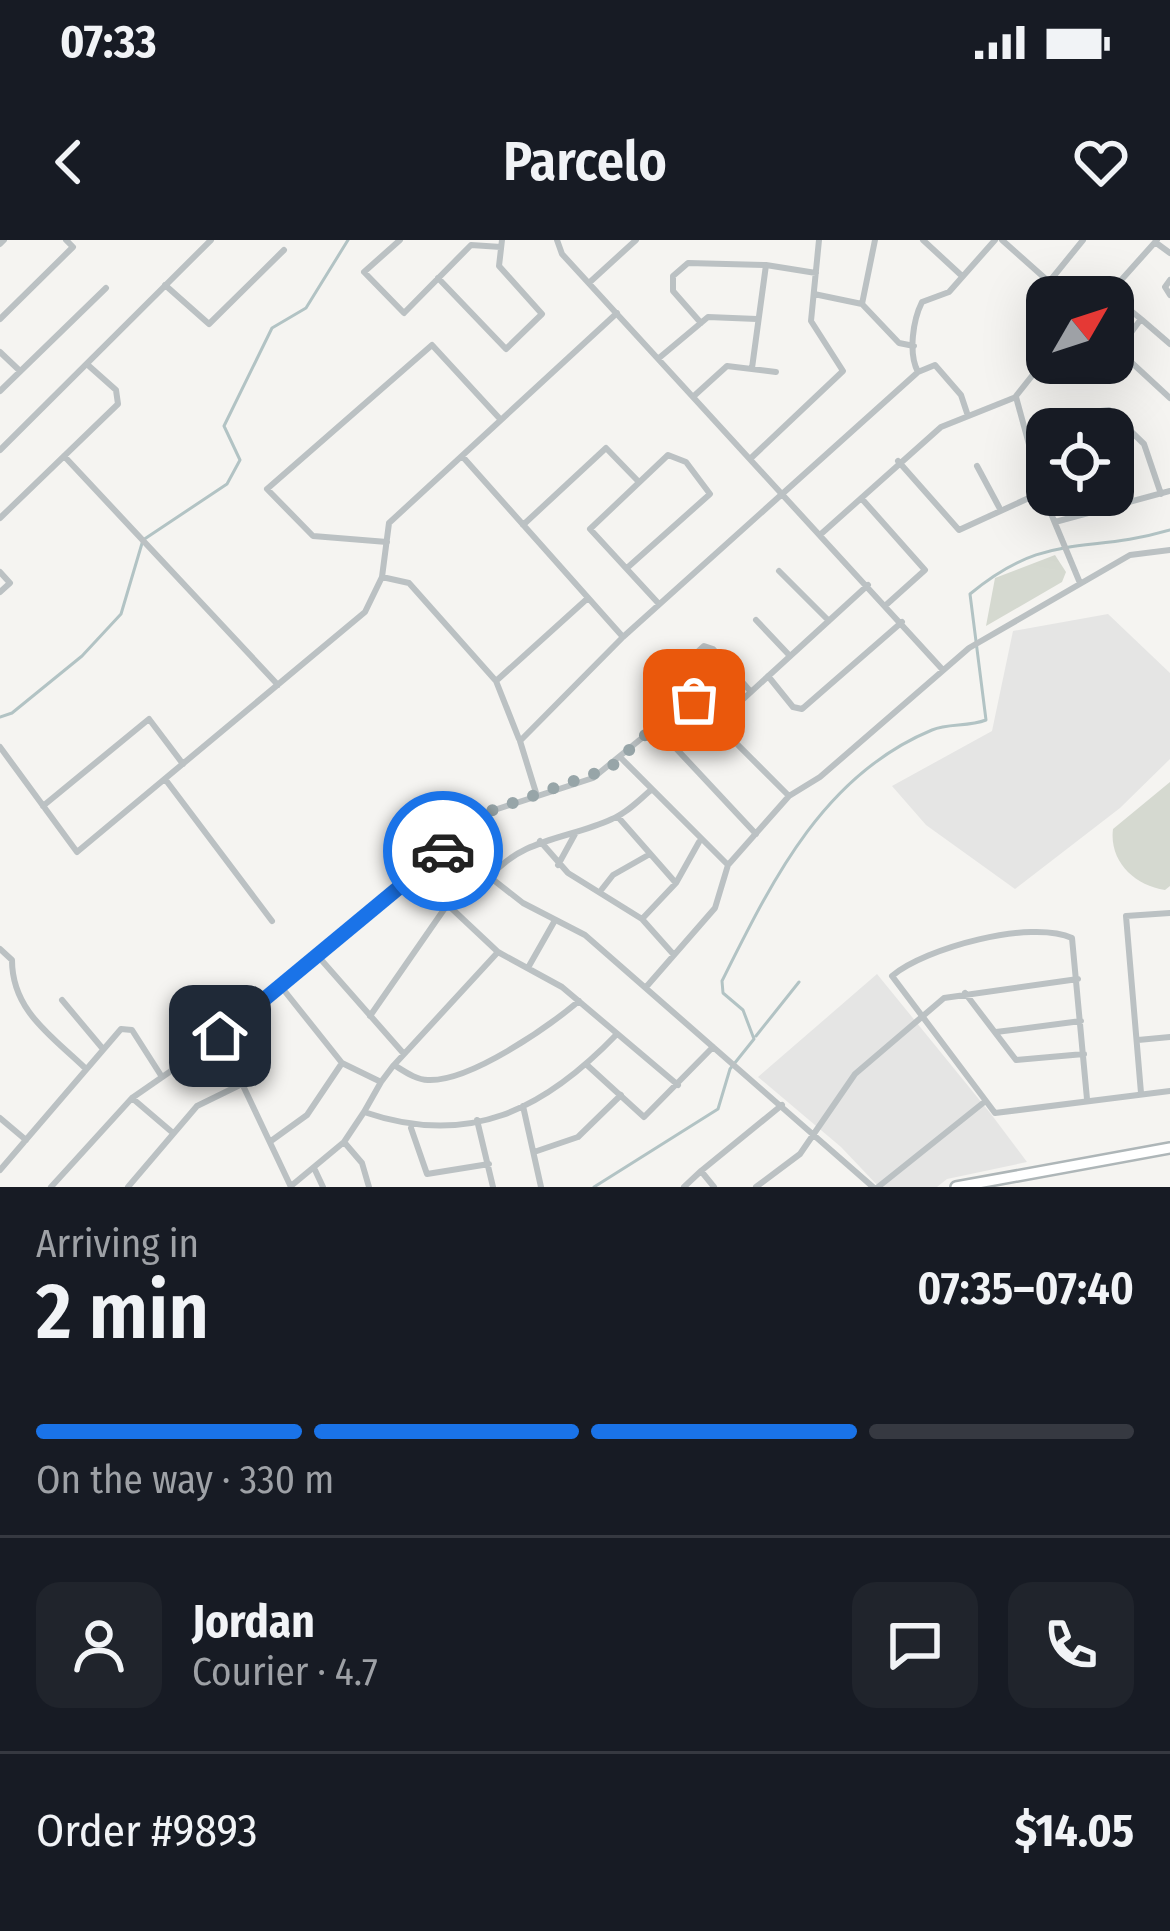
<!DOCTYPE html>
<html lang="en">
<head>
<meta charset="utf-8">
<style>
  :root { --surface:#171b24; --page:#20242c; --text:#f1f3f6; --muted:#9ea1a6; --line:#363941; --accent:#1a73e8 }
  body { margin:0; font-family:"Fira Sans Condensed",sans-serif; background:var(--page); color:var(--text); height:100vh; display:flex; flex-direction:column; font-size:45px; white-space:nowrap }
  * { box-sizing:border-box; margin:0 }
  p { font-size:39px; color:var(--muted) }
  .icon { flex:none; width:66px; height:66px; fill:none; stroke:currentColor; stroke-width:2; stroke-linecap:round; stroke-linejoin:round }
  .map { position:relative; height:947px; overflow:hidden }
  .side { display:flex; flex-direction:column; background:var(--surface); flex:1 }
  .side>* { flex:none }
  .needle { width:78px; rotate:51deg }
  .buttons { position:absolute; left:1026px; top:36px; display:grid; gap:24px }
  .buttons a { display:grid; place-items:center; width:108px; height:108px; border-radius:24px; background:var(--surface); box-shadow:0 12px 48px #0002; font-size:60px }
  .pin { position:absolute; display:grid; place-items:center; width:102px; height:102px; color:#fff; margin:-51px; border-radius:24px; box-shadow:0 6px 18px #0006 }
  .courier { position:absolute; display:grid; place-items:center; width:120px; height:120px; margin:-60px; border:9px solid #1a73e8; border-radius:50%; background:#fff; color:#222; box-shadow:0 3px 15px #0007 }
  .overview em { font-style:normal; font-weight:600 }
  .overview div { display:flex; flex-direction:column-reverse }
  .overview { display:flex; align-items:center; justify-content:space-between; height:204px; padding:0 36px }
  h1 { font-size:78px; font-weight:600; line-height:90px }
  .bar { display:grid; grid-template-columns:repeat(4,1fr); gap:18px 12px; align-content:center; height:144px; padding:0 36px }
  .bar i { height:15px; border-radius:9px; background:var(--line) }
  .bar .active { background:var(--accent) }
  .bar p { grid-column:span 4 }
  .line { display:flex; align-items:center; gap:30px; padding:0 36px; border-top:3px solid var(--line) }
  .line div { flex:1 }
  .round { display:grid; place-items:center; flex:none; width:126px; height:126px; border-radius:24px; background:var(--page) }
  .status { display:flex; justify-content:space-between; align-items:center; height:84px; padding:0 60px; background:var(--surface); direction:ltr }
  .status svg { height:33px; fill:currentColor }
  header { display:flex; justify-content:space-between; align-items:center; height:156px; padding:0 36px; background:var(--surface); font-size:54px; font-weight:600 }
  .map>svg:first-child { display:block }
  .built { fill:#e5e5e4 }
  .green { fill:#d5d9d0 }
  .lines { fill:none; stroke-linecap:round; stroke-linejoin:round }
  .stream { stroke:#b2c3c4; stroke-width:3 }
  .secondary-casing { stroke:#aeb6b8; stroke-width:14 }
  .street { stroke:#bbc1c3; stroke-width:6 }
  .secondary { stroke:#fff; stroke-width:9 }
  .done { stroke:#97a5a8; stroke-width:12; stroke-dasharray:0 21.6 }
  .route { stroke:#1a73e8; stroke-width:15 }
</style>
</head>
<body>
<div class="status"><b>07:33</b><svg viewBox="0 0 49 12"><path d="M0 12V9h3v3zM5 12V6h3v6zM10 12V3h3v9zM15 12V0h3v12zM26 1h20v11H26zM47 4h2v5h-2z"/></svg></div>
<header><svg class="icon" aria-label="back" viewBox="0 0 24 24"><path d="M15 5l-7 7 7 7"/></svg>Parcelo<svg class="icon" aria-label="heart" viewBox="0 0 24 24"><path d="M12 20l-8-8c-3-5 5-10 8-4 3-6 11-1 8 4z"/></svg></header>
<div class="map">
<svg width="1170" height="947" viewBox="0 0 1170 947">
  <rect width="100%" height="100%" fill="#f5f4f1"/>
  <path class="built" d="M1108,374L1170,433V519L1120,568L1015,649L926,585L892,546L992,491L1013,391Z
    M877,734L991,874L1027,922L947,939L937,947H879L841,907L758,837Z"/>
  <path class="green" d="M1055,315L1066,332L1062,342L986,386L995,338Z
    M1170,542V646L1165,650C1134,645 1109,621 1113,589Z"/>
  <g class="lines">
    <path class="stream" d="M0,477L12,473L82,416L121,374L143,300L227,244L240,220L224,186L272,88L306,68L348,0
      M756,796L799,742
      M594,947L718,869L730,829L754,799L743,770L723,753L722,741C772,641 823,535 932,490C948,483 968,487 986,480L970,354C1047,290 1085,315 1170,290"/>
    <g class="secondary-casing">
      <path id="secondary" d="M956,947L1170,908"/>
    </g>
    <path class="street" d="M400,0L364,32L404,73L471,5L501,7
      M557,0L562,14L942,429
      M923,0L962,36
      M1002,0L1066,57
      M1155,2L1170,13
      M0,4L4,0
      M438,38L506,109L542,74L499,26L502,0
      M1170,40L1165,47L1170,55
      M590,42L636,0
      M1049,42L1083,0
      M165,45L209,84L284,10
      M1109,53L1141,79L1118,110L1170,158
      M814,54L862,64L899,103L914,106
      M1106,57L1157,0
      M862,64L875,0
      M0,79L73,7L66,0
      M1141,79L1170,104
      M701,83L673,51V36L688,23L766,25
      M0,112L20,131
      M659,118L708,77L757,79
      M752,128L766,25L816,33
      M918,132C908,113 913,80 922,62L949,52L995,0
      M0,151L106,48
      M695,155L727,126L776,132
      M1016,156L1047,117
      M1016,157L1042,252L1080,343
      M1079,189L1084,173L1109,170L1144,204L1161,254
      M0,210L211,0
      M64,216L278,445
      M462,216L623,397
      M750,219L843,131L811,81L819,0
      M898,221L959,290L1042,252
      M977,226L999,267
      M1102,255L1108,272
      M862,259L925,330L886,365
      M0,278L118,164L116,150L89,126
      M1055,282L1170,251
      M523,285L606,208L637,240
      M821,294L941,187L1016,157
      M387,302L313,296L267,249L432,105L501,180
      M627,328L710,254L686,222L668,215L590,289L659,364
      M779,331L829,381
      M0,332L10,343L0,352
      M382,337L409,343L496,441L588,358
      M756,380L790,416
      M691,418L704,406L713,409L751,452
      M768,436L793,467L802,469L902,382
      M496,441L519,499
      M717,483L868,345
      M656,487L756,594
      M0,507L77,612L365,372L382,337L389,283L617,73
      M621,518L728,625
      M165,539L272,681
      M537,556L520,501L623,397L918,132L935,125L961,155L967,173
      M789,556L820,537L969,408L1130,315L1170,310
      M43,566L149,479L183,524
      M618,577L675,642
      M540,601L568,633L642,679L674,715
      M450,606L523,663L585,695L873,947
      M558,625L575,594
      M416,635L498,712L562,747L678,845
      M490,637C522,598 569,599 612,579C627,573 639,560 651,550
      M602,649L613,635L650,614
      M642,679L676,643L699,602
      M0,709L12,720C12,771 52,796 85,828
      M498,712L394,825C404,831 416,840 428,840C470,842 548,787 579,761
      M317,715L404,814
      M529,726L554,682
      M279,744L342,823L381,842L393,826
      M965,753L1016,820L1084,814
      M62,760L103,809
      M370,776L445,668
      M996,792L1081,781
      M220,797L291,947
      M1138,800L1170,797
      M587,825L644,877L713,807
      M1141,853L1126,676L1170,673
      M132,858L173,893
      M1087,859L1072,698C1031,679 925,708 892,736L995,873L1170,851
      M523,866L541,947
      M364,872L381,842
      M0,878L26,900
      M477,880L493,947
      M411,888L427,934L489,924
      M271,901L307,875L342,823
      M344,902L362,923L369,947
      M537,911L578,897L621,855
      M0,930L121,789L132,790L162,837
      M315,930L323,947
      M291,946L344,902L364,872C469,908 544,870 617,794
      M51,947L132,858L220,797L482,574L593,538L691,458L789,556L728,625L715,668L647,746
      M128,947L197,866L244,843
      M684,947L701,931
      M714,947L701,931L782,865
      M756,947L800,914L855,834L944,758L1078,739
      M878,947L983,863"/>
    <use href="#secondary" class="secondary"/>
  </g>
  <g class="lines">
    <path class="done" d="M443,611L482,574L610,528L685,458L694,460"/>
    <path class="route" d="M220,796L443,611"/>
  </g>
</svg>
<div class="buttons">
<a><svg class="needle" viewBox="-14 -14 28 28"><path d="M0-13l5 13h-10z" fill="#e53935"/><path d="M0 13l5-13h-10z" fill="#9ea1a6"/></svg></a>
<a><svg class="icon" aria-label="locate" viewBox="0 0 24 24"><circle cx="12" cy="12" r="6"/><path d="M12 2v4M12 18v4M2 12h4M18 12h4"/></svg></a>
</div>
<div class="pin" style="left:694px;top:460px;background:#ea580c"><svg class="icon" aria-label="bag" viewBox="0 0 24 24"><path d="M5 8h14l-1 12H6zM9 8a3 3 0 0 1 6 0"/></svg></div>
<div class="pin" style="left:220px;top:796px;background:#1f2937"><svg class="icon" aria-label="home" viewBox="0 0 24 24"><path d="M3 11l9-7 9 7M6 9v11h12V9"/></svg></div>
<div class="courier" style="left:443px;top:611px"><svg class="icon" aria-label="car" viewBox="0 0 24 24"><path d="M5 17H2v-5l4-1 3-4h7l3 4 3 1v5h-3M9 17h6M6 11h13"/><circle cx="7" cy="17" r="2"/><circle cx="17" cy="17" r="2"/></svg></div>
</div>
<section class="side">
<div class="overview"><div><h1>2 min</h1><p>Arriving in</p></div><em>07:35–07:40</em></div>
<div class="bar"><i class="active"></i><i class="active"></i><i class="active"></i><i></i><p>On the way · 330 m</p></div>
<div class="line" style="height:216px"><a class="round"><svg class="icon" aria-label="person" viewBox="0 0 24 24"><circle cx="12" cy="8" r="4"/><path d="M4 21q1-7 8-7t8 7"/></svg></a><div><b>Jordan</b><p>Courier · 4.7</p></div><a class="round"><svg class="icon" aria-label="chat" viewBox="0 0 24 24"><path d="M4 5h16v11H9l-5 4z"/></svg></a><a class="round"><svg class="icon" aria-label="phone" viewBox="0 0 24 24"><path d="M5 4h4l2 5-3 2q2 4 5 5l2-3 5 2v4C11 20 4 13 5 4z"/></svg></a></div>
<div class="line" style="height:156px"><div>Order #9893</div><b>$14.05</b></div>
</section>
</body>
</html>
